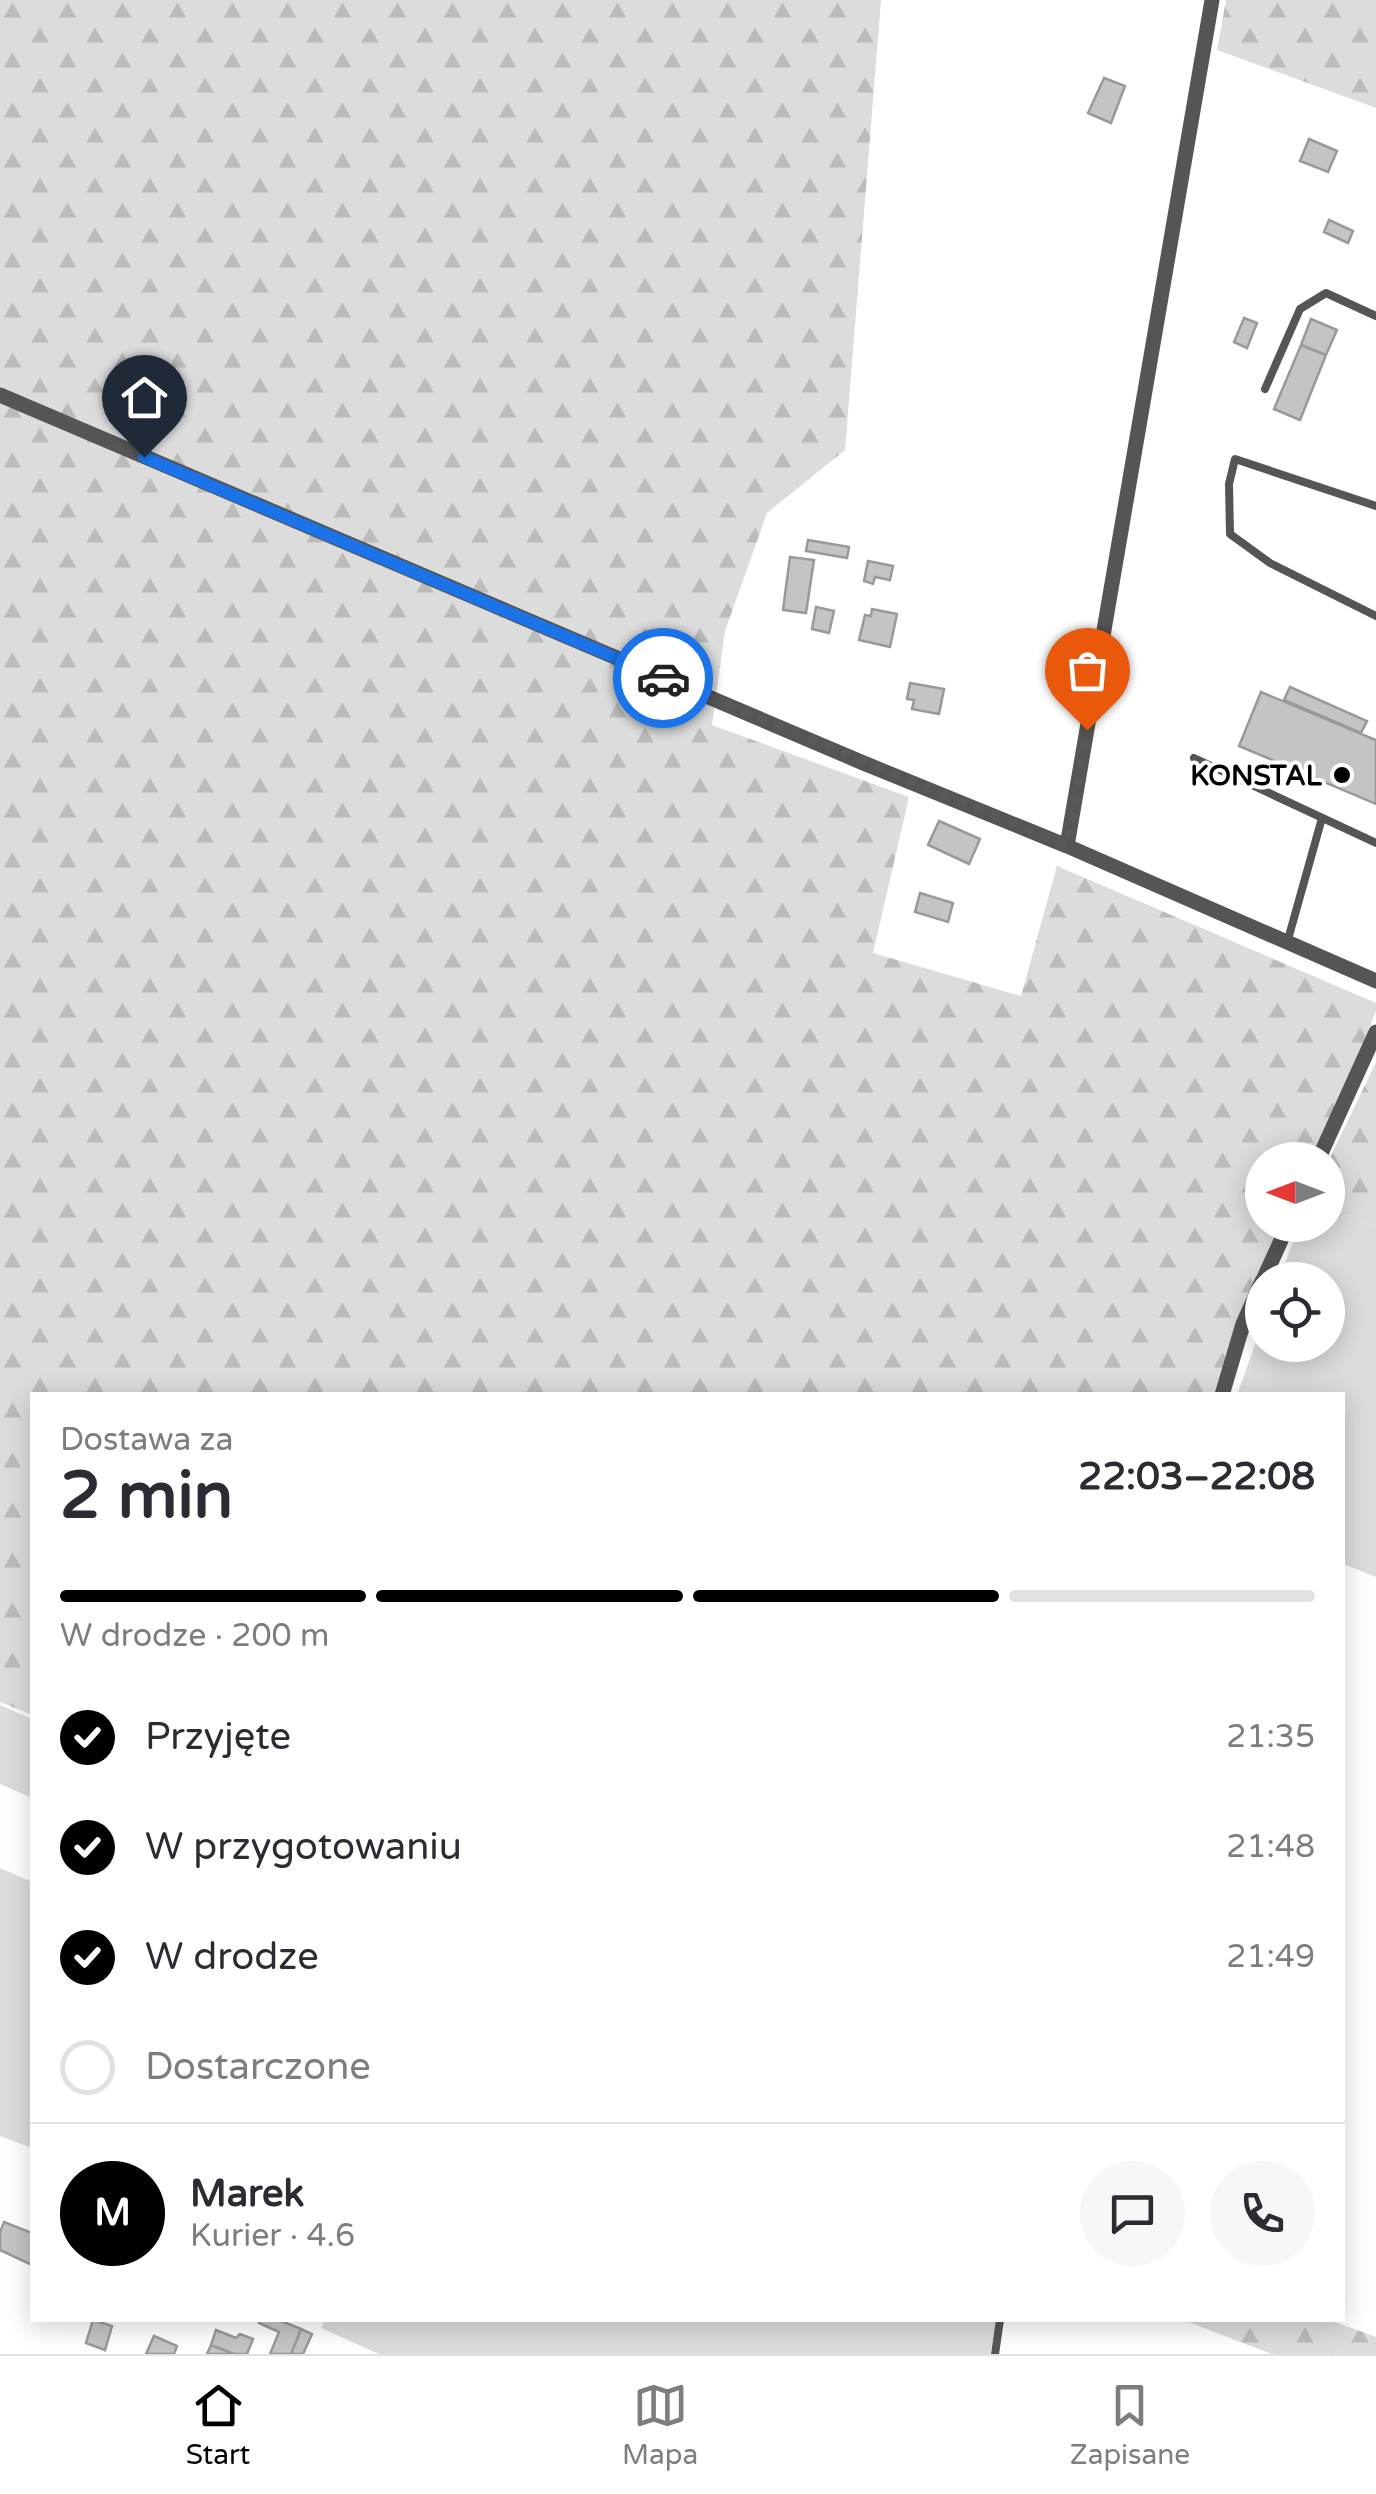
<!DOCTYPE html>
<html lang="pl">
<head>
<meta charset="utf-8">
<style>
  :root { --surface:#fff; --page:#f7f7f7; --text:#2b2b33; --muted:#7c7c81; --line:#e1e1e2; --accent:#000 }
  body { margin:0; font-family:"Varela Round",sans-serif; background:var(--page); color:var(--text); height:100vh; display:flex; flex-direction:column; font-size:38px; white-space:nowrap }
  * { box-sizing:border-box; margin:0 }
  p { font-size:32px; color:var(--muted) }
  .icon { flex:none; width:55px; height:55px; fill:none; stroke:currentColor; stroke-width:2; stroke-linecap:round; stroke-linejoin:round }
  .map { position:relative; flex:1; overflow:hidden }
  .sheet { position:absolute; left:30px; top:1392px; width:1315px; height:930px; display:flex; flex-direction:column; background:var(--surface); border-radius:0px; box-shadow:0 5px 25px #0003 }
  .sheet>* { flex:none }
  .needle { width:65px; rotate:270deg }
  .tools { position:absolute; left:1245px; top:1142px; display:grid; gap:20px }
  .tools a { display:grid; place-items:center; width:100px; height:100px; border-radius:50%; background:var(--surface); box-shadow:0 5px 25px #0003; font-size:50px }
  .pin { position:absolute; display:grid; place-items:center; width:85px; height:85px; color:#fff; margin:-102px -42px; border-radius:50% 50% 50% 0; rotate:-45deg; box-shadow:0 0 10px #0007 }
  .pin .icon { rotate:45deg }
  .courier { position:absolute; display:grid; place-items:center; width:100px; height:100px; margin:-50px; border:8px solid #1a73e8; border-radius:50%; background:#fff; color:#222; box-shadow:0 2px 12px #0007 }
  .summary em { font-style:normal; font-weight:700 }
  .summary div { display:flex; flex-direction:column-reverse }
  .summary { display:flex; align-items:center; justify-content:space-between; height:170px; padding:0 30px }
  h1 { font-size:65px; font-weight:700; line-height:75px }
  .bar { display:grid; grid-template-columns:repeat(4,1fr); gap:15px 10px; align-content:center; height:120px; padding:0 30px }
  .bar i { height:12px; border-radius:8px; background:var(--line) }
  .bar .current { background:var(--accent) }
  .bar p { grid-column:span 4 }
  .line { display:flex; align-items:center; gap:25px; padding:0 30px; border-top:2px solid var(--line) }
  .line div { flex:1 }
  .round { display:grid; place-items:center; flex:none; width:105px; height:105px; border-radius:52px; background:var(--page) }
  ol { padding:0 30px; list-style:none }
  li { display:flex; align-items:center; gap:30px; height:110px }
  li p { margin-inline-start:auto }
  li .icon { padding:10px; border-radius:50%; background:var(--accent); color:#fff; stroke-width:4 }
  li:last-child { color:var(--muted) }
  li i { width:55px; height:55px; border:5px solid var(--line); border-radius:50% }
  .tab-bar { display:flex; justify-content:space-around; align-items:center; height:140px; border-top:2px solid var(--line); background:var(--surface); font-size:28px; color:var(--muted) }
  .tab-bar a { display:grid; justify-items:center; gap:5px }
  .tab-bar .current { color:var(--accent) }
  .map>svg:first-child { display:block }
  .grass { fill:#dcdcdc }
  .forest { fill:url(#forest-firs) }
  .building { fill:#c4c4c4; stroke:#999; stroke-width:2.5 }
  .lines { fill:none; stroke-linecap:round; stroke-linejoin:round }
  .lane { stroke:#555; stroke-width:8 }
  .street { stroke:#555; stroke-width:15 }
  .done { stroke:#595959; stroke-width:10; stroke-dasharray:0 18 }
  .route { stroke:#1a73e8; stroke-width:12 }
  .poi-dot { fill:#000; stroke:#fff; stroke-width:4 }
  .labels { text-anchor:middle; stroke-width:8; stroke-linejoin:round; paint-order:stroke }
  .poi-label { font-size:28px; font-weight:bold; fill:#000; stroke:#fff; text-anchor:end }
</style>
</head>
<body>
<div class="map">
<svg width="1376" height="2354" viewBox="0 0 1376 2354">
  <defs>
    <pattern id="forest-firs" width="22" height="20" patternUnits="userSpaceOnUse" patternTransform="scale(2.5)"><rect width="22" height="20" fill="#dcdcdc"/><path d="M5 1l3.5 6h-7zM16 11l3.5 6h-7z" fill="#bbb"/></pattern>
  </defs>
  <rect width="100%" height="100%" fill="#fff"/>
  <path class="grass" d="M1328,1215L1336,1218L1348,1215L1376,1226V1577L1343,1564L1342,1395H1237L1262,1325V1345H1328V1280H1279L1299,1225H1328Z
    M0,1705L32,1719V1798L0,1784Z
    M0,1868L32,1882V2148L0,2136Z
    M325,2320H997L990,2354H379L321,2328Z"/>
  <path class="forest" d="M0,0H881L845,450L767,513L725,631L712,725L909,797L873,953L1021,996L1057,866L1376,1003V1011L1317,1160H1262V1225H1292L1262,1280V1299L1224,1395H32V1715L0,1702Z
    M1226,0H1376V108L1217,50Z
    M1376,1062V1226L1348,1215L1336,1218L1328,1215V1162Z
    M1183,2320H1330L1376,2337V2354H1272Z"/>
  <path class="building" d="M1104,78L1125,86L1111,123L1088,113Z
    M1309,139L1337,151L1328,172L1300,161Z
    M1329,220L1353,231L1348,243L1324,232Z
    M1244,318L1257,323L1247,348L1234,342Z
    M1311,319L1337,330L1326,355L1301,345Z
    M1301,345L1326,355L1300,420L1274,409Z
    M808,540L849,547L847,558L806,551Z
    M790,557L814,560L806,613L783,610Z
    M868,561L893,566L890,580L875,577L873,584L864,581Z
    M816,607L834,611L829,633L812,629Z
    M872,609L897,614L890,647L859,640L865,615L871,616Z
    M910,683L944,689L939,714L912,709L914,700L907,699Z
    M1290,687L1367,721L1361,733L1284,700Z
    M1261,692L1376,740V804L1239,746Z
    M939,821L980,839L969,864L928,845Z
    M920,893L953,903L948,922L915,912Z
    M4,2222L32,2233V2265L0,2250V2232Z
    M93,2320L112,2326L105,2350L86,2343Z
    M260,2320H279L301,2329L291,2354H270L279,2332L259,2323Z
    M301,2329L312,2334L303,2354H291Z
    M216,2330L236,2338L240,2334L253,2339L247,2354H234L211,2345Z
    M154,2336L177,2346L174,2354H146Z
    M211,2345L234,2354H207Z"/>
  <g class="lines">
    <path class="lane" d="M1265,389L1300,309L1326,293L1376,316
      M1376,506L1235,459L1229,484L1230,534L1270,563L1376,616
      M1194,758L1376,843
      M1287,943L1322,818
      M995,2354L1000,2320"/>
    <path class="street" d="M0,395L861,762L1067,846L1376,981
      M1067,846L1212,0
      M1318,1160L1376,1032
      M1263,1280L1288,1225
      M1222,1395L1243,1324L1262,1281"/>
  </g>
  <g class="lines">
    <path class="done" d="M663,678L1068,846L1087,730"/>
    <path class="route" d="M144,457L663,678"/>
  </g>
  <circle class="poi-dot" cx="1342" cy="775" r="10"/>
  <g class="labels">
    <g class="poi-label">
      <text x="1322" y="785">KONSTAL</text>
    </g>
  </g>
</svg>
<div class="tools">
<a><svg class="needle" viewBox="-14 -14 28 28"><path d="M0-13l5 13h-10z" fill="#e53935"/><path d="M0 13l5-13h-10z" fill="#7c7c81"/></svg></a>
<a><svg class="icon" aria-label="locate" viewBox="0 0 24 24"><circle cx="12" cy="12" r="6"/><path d="M12 2v4M12 18v4M2 12h4M18 12h4"/></svg></a>
</div>
<div class="pin" style="left:1087px;top:730px;background:#ea580c"><svg class="icon" aria-label="bag" viewBox="0 0 24 24"><path d="M5 8h14l-1 12H6zM9 8a3 3 0 0 1 6 0"/></svg></div>
<div class="pin" style="left:144px;top:457px;background:#1f2937"><svg class="icon" aria-label="home" viewBox="0 0 24 24"><path d="M3 11l9-7 9 7M6 9v11h12V9"/></svg></div>
<div class="courier" style="left:663px;top:678px"><svg class="icon" aria-label="car" viewBox="0 0 24 24"><path d="M5 17H2v-5l4-1 3-4h7l3 4 3 1v5h-3M9 17h6M6 11h13"/><circle cx="7" cy="17" r="2"/><circle cx="17" cy="17" r="2"/></svg></div>
<section class="sheet">
<div class="summary"><div><h1>2 min</h1><p>Dostawa za</p></div><em>22:03–22:08</em></div>
<div class="bar"><i class="current"></i><i class="current"></i><i class="current"></i><i></i><p>W drodze · 200 m</p></div>
<ol>
<li><svg class="icon" aria-label="check" viewBox="0 0 24 24"><path d="M5 12l5 5 9-10"/></svg>Przyjęte<p>21:35</p></li>
<li><svg class="icon" aria-label="check" viewBox="0 0 24 24"><path d="M5 12l5 5 9-10"/></svg>W przygotowaniu<p>21:48</p></li>
<li><svg class="icon" aria-label="check" viewBox="0 0 24 24"><path d="M5 12l5 5 9-10"/></svg>W drodze<p>21:49</p></li>
<li><i></i>Dostarczone</li>
</ol>
<div class="line" style="height:180px"><b class="round" style="background:var(--accent);color:#fff">M</b><div><b>Marek</b><p>Kurier · 4.6</p></div><a class="round"><svg class="icon" aria-label="chat" viewBox="0 0 24 24"><path d="M4 5h16v11H9l-5 4z"/></svg></a><a class="round"><svg class="icon" aria-label="phone" viewBox="0 0 24 24"><path d="M5 4h4l2 5-3 2q2 4 5 5l2-3 5 2v4C11 20 4 13 5 4z"/></svg></a></div>
</section>
</div>
<nav class="tab-bar">
<a class="current"><svg class="icon" aria-label="home" viewBox="0 0 24 24"><path d="M3 11l9-7 9 7M6 9v11h12V9"/></svg>Start</a>
<a><svg class="icon" aria-label="map" viewBox="0 0 24 24"><path d="M3 6l6-2 6 2 6-2v14l-6 2-6-2-6 2zM9 4v14M15 6v14"/></svg>Mapa</a>
<a><svg class="icon" aria-label="saved" viewBox="0 0 24 24"><path d="M7 4h10v16l-5-4-5 4z"/></svg>Zapisane</a>
</nav>
</body>
</html>
